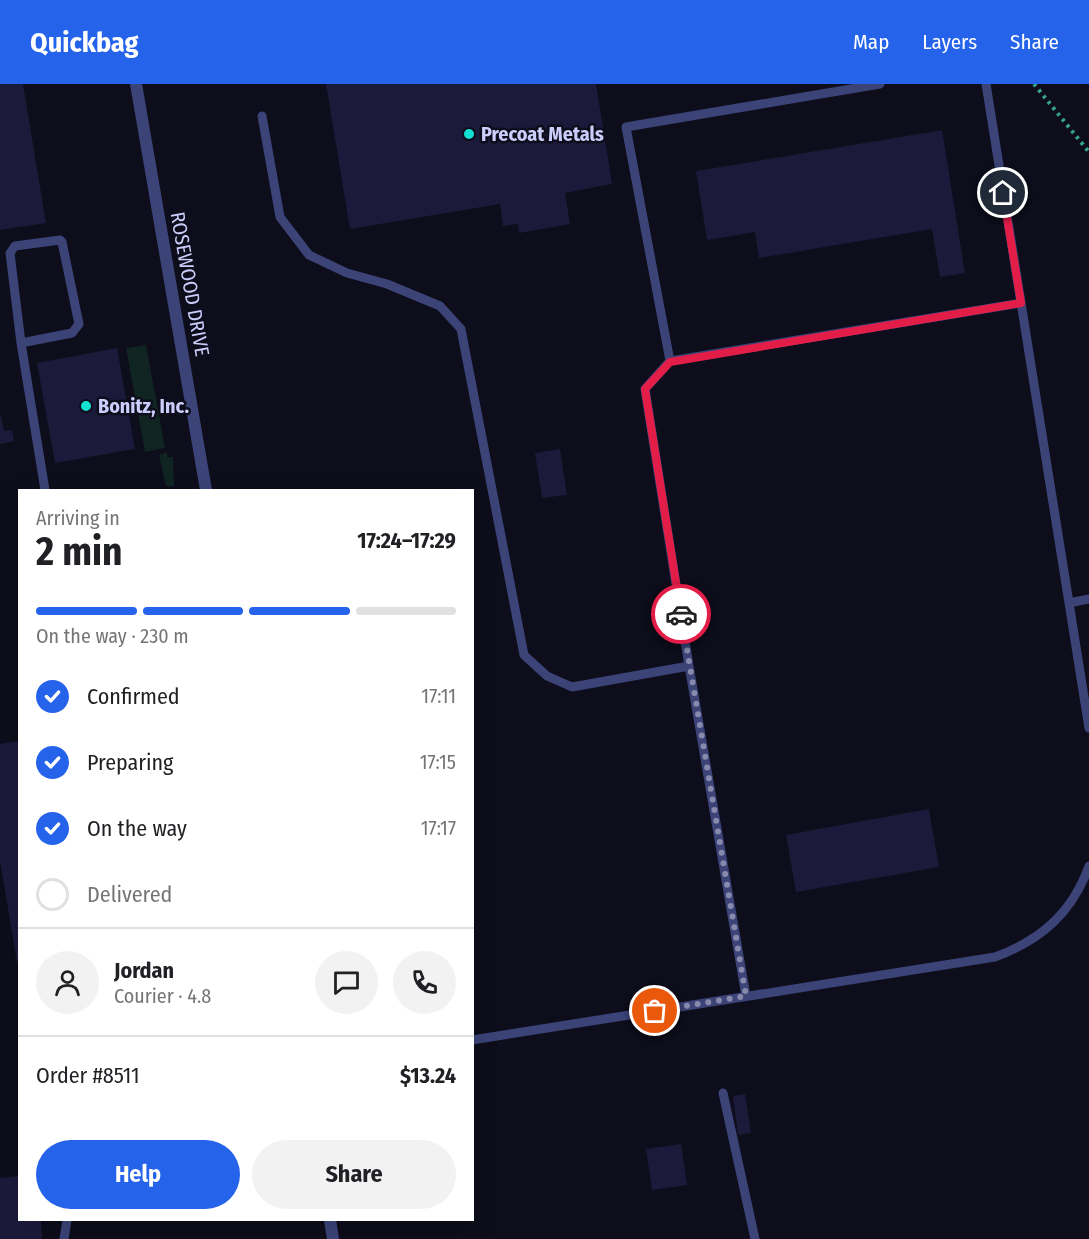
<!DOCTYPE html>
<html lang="en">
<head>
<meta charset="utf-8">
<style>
  :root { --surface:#fff; --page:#f2f2f2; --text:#202124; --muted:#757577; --line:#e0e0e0; --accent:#2563eb }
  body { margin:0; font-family:"Fira Sans Condensed",sans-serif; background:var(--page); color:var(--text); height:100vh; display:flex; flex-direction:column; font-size:22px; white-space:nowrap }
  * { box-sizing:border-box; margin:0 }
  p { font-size:20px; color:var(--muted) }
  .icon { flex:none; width:33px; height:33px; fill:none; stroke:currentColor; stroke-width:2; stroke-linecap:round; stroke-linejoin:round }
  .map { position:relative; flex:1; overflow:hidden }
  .panel { position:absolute; left:18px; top:405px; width:456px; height:732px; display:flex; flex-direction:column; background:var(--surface); border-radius:0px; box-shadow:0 6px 24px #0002 }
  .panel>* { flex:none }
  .pin { position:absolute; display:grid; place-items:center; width:51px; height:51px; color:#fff; margin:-26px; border:3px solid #fff; border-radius:50%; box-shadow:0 2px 6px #0007 }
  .courier { position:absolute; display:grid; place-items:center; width:60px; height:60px; margin:-30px; border:4px solid #e11d48; border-radius:50%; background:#fff; color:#222; box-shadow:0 2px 8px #0007 }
  .headline em { font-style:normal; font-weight:700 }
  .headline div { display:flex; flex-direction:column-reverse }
  .headline { display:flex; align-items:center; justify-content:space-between; height:102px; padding:0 18px }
  h1 { font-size:39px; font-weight:700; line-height:45px }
  .bar { display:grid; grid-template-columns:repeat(4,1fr); gap:9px 6px; align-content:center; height:72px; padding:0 18px }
  .bar i { height:8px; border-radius:4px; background:var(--line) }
  .bar .on { background:var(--accent) }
  .bar p { grid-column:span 4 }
  .line { display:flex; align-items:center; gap:15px; padding:0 18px; border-top:2px solid var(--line) }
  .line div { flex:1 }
  .round { display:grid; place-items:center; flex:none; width:63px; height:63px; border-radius:32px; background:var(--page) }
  ol { padding:0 18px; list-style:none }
  li { display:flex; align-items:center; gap:18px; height:66px }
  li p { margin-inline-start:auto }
  li .icon { padding:6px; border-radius:50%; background:var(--accent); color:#fff; stroke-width:4 }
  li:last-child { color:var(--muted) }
  li i { width:33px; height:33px; border:3px solid var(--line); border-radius:50% }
  .button { display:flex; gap:12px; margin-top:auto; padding:12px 18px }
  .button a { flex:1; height:69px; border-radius:36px; background:var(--accent); color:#fff; font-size:24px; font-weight:700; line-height:69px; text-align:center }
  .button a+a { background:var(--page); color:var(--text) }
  header { display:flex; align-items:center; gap:36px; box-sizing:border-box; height:84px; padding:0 30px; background:var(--accent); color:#fff }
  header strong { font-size:28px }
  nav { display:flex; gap:33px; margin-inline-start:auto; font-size:21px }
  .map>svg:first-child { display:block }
  .green { fill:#102521 }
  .building { fill:#1b1a3b }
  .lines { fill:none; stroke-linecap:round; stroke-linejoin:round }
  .path { stroke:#36a48b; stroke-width:4; stroke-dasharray:3 4.5; stroke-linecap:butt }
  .lane { stroke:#3b4377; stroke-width:9 }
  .street { stroke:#3b4377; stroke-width:12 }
  .done { stroke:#888aad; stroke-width:6; stroke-dasharray:0 10.8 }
  .route { stroke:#e11d48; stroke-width:8 }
  .poi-dot { fill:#12e0d2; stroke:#0d0d1b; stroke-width:2 }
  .labels { text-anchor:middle; stroke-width:5; stroke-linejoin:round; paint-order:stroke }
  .poi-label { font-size:20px; font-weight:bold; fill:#cbcefb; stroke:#0d0d1b; text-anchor:start }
  .street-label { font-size:20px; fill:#cbcefb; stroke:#0d0d1b }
</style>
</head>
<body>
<header>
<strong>Quickbag</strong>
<nav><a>Map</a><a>Layers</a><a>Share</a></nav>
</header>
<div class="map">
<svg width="1089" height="1155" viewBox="0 0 1089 1155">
  <rect width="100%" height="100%" fill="#0d0d1b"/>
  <path class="green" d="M146,261L165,364L145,368L126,264Z
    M167,368V373H173L174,402H166L159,371Z"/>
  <path class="building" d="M0,0H23L46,139L0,146Z
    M326,0H596L612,100L565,109L570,140L519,149L518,140L503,142L500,120L350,145Z
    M942,46L965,189L940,193L932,145L759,174L755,148L707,156L696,87Z
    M117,264L135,365L55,379L37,279Z
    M0,328L4,347L12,346L14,357L0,360Z
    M560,365L567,411L542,414L535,369Z
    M20,657V878H17L0,777V660Z
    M929,725L939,783L796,808L786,751Z
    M745,1010L751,1049L738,1051L733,1012Z
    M681,1060L687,1101L652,1106L646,1065Z
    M20,1092V1136H41L42,1155H0V1094Z"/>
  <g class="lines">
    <path class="path" d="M1034,0L1089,68"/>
    <path class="lane" d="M986,0L1089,644
      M262,32L280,133L309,171L347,189L387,200L440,222L461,245L524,571L547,592L572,603L689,582
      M21,259L72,249L79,240L62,158L60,156L15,162L10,169L21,259L45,406
      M670,277L1021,219
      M1069,519L1089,515
      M746,912L689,582L645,305L670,277L626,43L880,0
      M472,956L995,873C1041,856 1072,829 1089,782
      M723,1009L755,1155
      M64,1155L67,1136"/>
    <path class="street" d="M136,0L206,406
      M330,1136L333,1155"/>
  </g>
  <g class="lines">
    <path class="done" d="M655,927L746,912L681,530"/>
    <path class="route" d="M681,530L645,305L670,278L1021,219L1003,109"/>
  </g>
  <g class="poi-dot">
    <circle cx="469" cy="50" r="6"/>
    <circle cx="86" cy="322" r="6"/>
  </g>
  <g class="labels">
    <g class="poi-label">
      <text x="481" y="57">Precoat Metals</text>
      <text x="98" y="329">Bonitz, Inc.</text>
    </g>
    <g class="street-label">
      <text transform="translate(190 200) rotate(80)" y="7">ROSEWOOD DRIVE</text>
    </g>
  </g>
</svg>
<div class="pin" style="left:655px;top:927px;background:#ea580c"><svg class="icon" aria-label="bag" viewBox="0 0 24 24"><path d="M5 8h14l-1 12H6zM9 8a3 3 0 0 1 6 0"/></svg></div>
<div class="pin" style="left:1003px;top:109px;background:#1f2937"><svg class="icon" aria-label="home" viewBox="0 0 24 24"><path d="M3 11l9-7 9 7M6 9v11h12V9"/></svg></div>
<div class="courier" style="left:681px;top:530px"><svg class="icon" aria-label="car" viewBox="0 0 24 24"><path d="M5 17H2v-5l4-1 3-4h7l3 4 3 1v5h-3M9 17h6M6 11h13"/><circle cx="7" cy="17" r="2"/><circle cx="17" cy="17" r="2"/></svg></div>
<section class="panel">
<div class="headline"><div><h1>2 min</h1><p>Arriving in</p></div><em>17:24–17:29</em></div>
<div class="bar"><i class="on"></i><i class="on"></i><i class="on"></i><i></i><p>On the way · 230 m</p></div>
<ol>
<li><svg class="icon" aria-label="check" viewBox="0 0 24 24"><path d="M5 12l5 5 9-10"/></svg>Confirmed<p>17:11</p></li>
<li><svg class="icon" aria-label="check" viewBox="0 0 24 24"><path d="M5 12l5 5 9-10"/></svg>Preparing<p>17:15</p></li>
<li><svg class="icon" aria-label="check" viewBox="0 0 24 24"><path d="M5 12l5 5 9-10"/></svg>On the way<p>17:17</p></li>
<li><i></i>Delivered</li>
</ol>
<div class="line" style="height:108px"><a class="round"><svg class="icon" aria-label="person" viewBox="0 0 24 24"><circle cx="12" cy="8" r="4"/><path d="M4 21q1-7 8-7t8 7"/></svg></a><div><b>Jordan</b><p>Courier · 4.8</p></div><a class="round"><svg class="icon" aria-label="chat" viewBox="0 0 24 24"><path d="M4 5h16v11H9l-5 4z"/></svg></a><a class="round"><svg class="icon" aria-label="phone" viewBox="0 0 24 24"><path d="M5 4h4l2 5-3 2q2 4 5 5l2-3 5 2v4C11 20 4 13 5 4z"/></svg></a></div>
<div class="line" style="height:78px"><div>Order #8511</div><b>$13.24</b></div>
<div class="button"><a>Help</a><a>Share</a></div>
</section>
</div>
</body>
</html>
